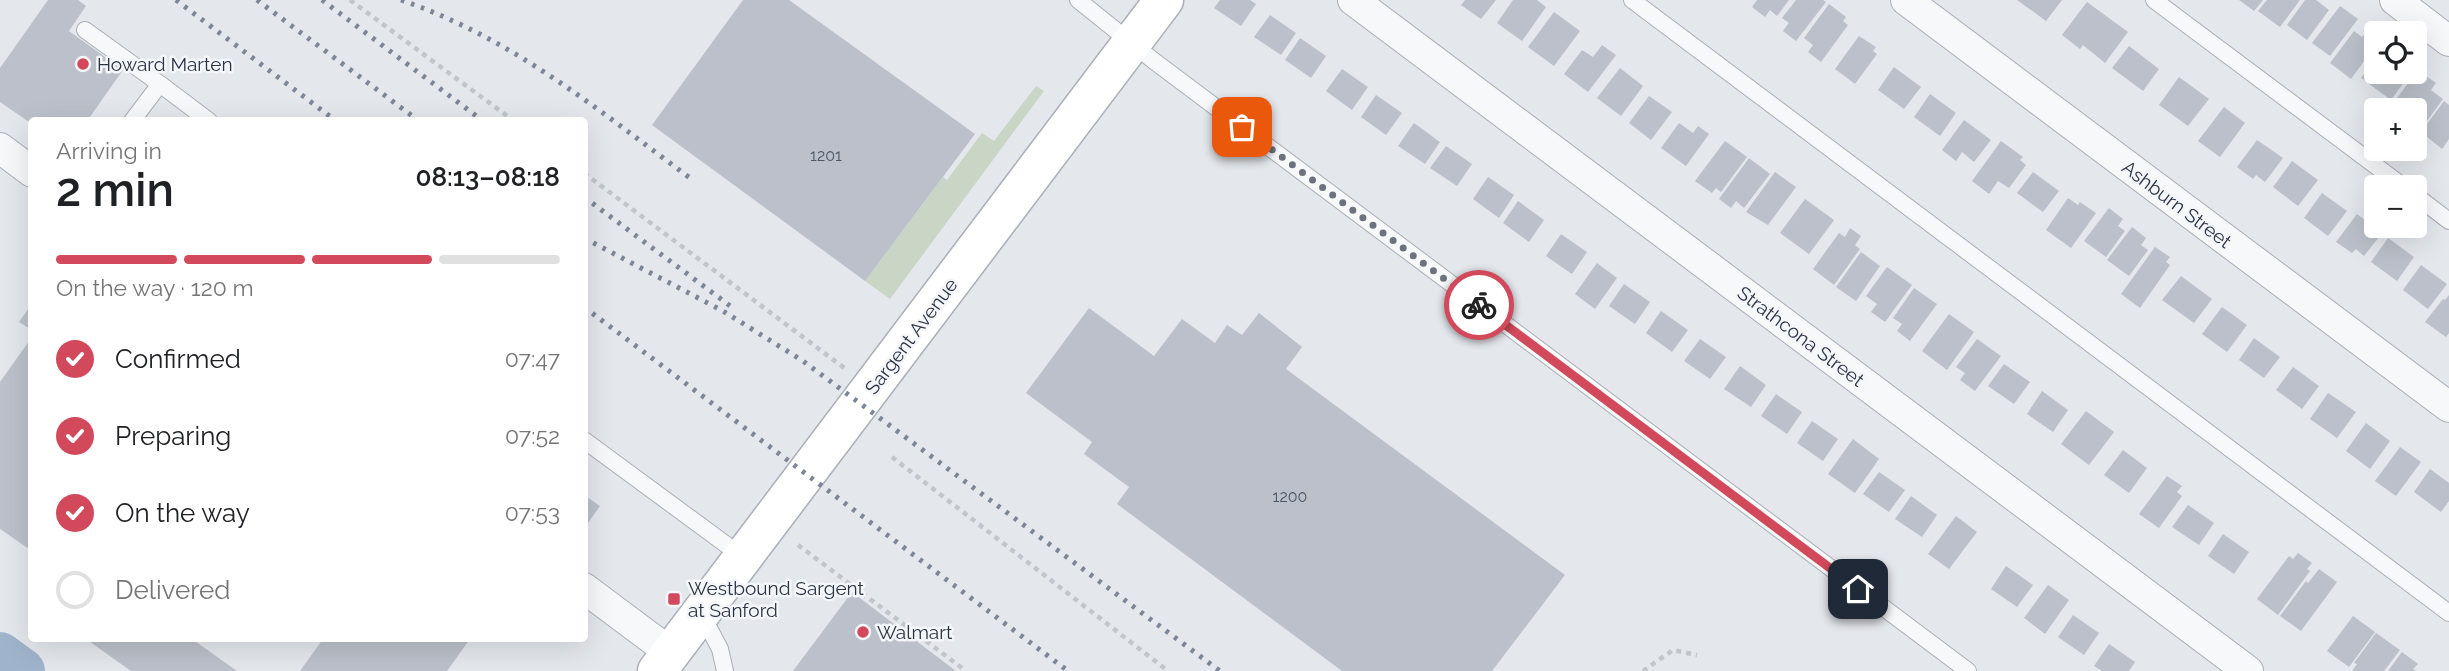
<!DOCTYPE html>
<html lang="en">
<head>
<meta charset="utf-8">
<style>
  :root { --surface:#fff; --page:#f2f2f2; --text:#202124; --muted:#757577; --line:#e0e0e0; --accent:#d1495b }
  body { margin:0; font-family:Raleway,sans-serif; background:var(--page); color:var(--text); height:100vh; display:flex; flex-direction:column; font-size:26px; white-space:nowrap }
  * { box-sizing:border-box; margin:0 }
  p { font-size:23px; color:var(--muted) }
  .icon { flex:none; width:38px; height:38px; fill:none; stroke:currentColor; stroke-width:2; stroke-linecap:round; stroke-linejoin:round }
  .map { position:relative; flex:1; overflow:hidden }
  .panel { position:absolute; left:28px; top:117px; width:560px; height:525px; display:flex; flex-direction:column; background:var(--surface); border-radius:7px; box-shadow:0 7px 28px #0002 }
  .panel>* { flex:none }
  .tools { position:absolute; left:2364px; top:21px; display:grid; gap:14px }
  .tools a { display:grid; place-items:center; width:63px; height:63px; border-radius:7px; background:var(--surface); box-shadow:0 7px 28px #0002; font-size:35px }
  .pin { position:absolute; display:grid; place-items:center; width:60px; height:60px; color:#fff; margin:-30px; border-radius:14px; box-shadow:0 4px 10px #0006 }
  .courier { position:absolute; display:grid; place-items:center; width:70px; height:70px; margin:-35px; border:5px solid #d1495b; border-radius:50%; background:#fff; color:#222; box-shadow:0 2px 9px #0007 }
  .headline em { font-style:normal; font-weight:600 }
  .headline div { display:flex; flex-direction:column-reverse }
  .headline { display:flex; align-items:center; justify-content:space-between; height:119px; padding:0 28px }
  h1 { font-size:46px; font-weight:600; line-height:52px }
  .bar { display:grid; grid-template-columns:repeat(4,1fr); gap:10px 7px; align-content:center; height:84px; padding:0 28px }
  .bar i { height:9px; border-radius:5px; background:var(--line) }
  .bar .selected { background:var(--accent) }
  .bar p { grid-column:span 4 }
  ol { padding:0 28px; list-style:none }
  li { display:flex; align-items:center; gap:21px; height:77px }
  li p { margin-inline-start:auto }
  li .icon { padding:7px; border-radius:50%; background:var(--accent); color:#fff; stroke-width:4 }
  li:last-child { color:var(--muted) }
  li i { width:38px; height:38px; border:4px solid var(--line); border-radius:50% }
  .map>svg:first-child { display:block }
  .green { fill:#c9d6c5 }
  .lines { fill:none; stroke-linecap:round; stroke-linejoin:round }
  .river { stroke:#9fb4cc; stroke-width:46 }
  .building { fill:#bbc0ca }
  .lane-casing { stroke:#a9aeb7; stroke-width:18 }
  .street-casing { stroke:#a9aeb7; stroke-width:32 }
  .secondary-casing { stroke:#a9aeb7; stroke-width:41 }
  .path { stroke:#c2c5cb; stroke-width:4.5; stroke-dasharray:5 5; stroke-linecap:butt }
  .lane { stroke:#f7f8fa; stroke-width:16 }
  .street { stroke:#f7f8fa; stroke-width:30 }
  .secondary { stroke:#fff; stroke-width:38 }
  .rail { stroke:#7d8696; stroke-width:5; stroke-dasharray:3.5 7; stroke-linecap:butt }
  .done { stroke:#6c737f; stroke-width:7; stroke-dasharray:0 12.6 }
  .route { stroke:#d1495b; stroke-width:9 }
  .poi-dot { fill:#d1495b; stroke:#f4f6f9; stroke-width:2.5 }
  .labels { text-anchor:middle; stroke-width:5; stroke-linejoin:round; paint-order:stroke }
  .number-label { font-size:16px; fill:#4f5766 }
  .poi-label { font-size:19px; fill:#2b3445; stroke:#f4f6f9; text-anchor:start }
  .street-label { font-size:19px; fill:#2b3445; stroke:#f4f6f9 }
</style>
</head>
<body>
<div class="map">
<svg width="2449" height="671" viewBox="0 0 2449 671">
  <rect width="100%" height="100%" fill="#e4e7ec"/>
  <path class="green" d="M1036,86L1044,91L890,299L865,281L943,177L947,180L982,133L994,141Z"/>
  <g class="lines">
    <path class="river" d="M0,655L22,671"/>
  </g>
  <path class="building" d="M48,0H78L86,6L69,31L123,70L87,121H32V124L0,102V68Z
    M743,0H789L975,134L865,281L652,125Z
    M1220,0H1250L1256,4L1241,26L1214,8Z
    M1465,0H1496L1481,19L1461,5Z
    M1513,0H1537L1546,7L1522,41L1497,23Z
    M1757,0H1789L1777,16L1770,10L1765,17L1752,7Z
    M1796,0H1823L1826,2L1796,41L1783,31L1789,23L1782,18Z
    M2017,0H2062L2046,21Z
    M2239,0H2263L2254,11Z
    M2267,0H2300L2280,27L2258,11Z
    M2305,0H2316L2329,10L2307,40L2287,25Z
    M2087,2L2128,32L2105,63L2083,45L2080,49L2062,35Z
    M1829,4L1846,17L1843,21L1848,25L1821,62L1808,52L1813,45L1804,38Z
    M2340,6L2358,19L2330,56L2312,43Z
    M1554,12L1580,31L1554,66L1528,47Z
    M1270,15L1296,33L1281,55L1254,37Z
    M2354,31L2362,37L2367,31L2376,39V45L2351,79L2330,63Z
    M1859,36L1876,47L1873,51L1877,54L1855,84L1835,69Z
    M1300,38L1326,56L1311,78L1285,60Z
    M1602,45L1616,55L1588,92L1564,74L1582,50L1593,57Z
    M2129,46L2159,69L2143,91L2112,68Z
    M2376,57V72H2407L2410,74L2391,100L2361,78Z
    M1894,67L1921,87L1904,109L1878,90Z
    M1620,68L1643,86L1621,116L1597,98Z
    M1342,69L1368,87L1352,110L1326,91Z
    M2422,73L2436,83L2431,90L2443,99L2424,125L2415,118V110H2405L2394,102L2412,78L2416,81Z
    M2179,77L2209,99L2188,126L2159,105Z
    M1930,94L1956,113L1940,136L1914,117Z
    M1376,95L1402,113L1386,135L1361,117Z
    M1649,96L1672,112L1651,140L1629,123Z
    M2444,101L2449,105V139L2442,149L2421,132Z
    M2224,107L2245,123L2220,157L2198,141Z
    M1964,120L1991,140L1974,162L1962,152L1956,161L1942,150Z
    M1414,123L1440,142L1425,164L1398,146Z
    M1679,123L1693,133L1698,126L1709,134L1686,166L1661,148Z
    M2257,140L2283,158L2265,182L2256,175L2253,179L2237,167Z
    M1725,141L1747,157L1721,192L1716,188L1712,193L1695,181Z
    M2001,141L2023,157L2020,160L2026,165L2009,188L1998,181L1989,194L1972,181Z
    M1446,146L1472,164L1457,186L1430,168Z
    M1749,158L1770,174L1744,208L1736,201L1731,208L1719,199Z
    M2292,161L2318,180L2298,206L2273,187Z
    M1775,172L1796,187L1768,225L1746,212Z
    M2033,172L2059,191L2043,212L2017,193Z
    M1488,177L1514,195L1499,218L1473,199Z
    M2322,193L2347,211L2328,236L2304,218Z
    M2068,198L2078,205L2080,202L2096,213L2071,248L2046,230Z
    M1805,199L1834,220L1809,254L1780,233Z
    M1518,201L1544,220L1529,242L1503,223Z
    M2109,208L2123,219L2118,226L2125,231L2106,257L2084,241Z
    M2357,214L2382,233L2364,256L2356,249L2352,253L2336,242Z
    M2132,227L2146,238L2141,245L2148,250L2129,276L2107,260Z
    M1850,228L1861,236L1855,245L1860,249L1834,285L1813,269L1839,233L1845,237Z
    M1561,234L1587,252L1572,274L1546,256Z
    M2388,238L2414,257L2397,281L2371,262Z
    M2155,247L2170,257L2166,262L2170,265L2140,308L2121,294Z
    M1861,252L1880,266L1856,301L1836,287Z
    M1597,263L1617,278L1595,309L1575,294Z
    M2421,265L2447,284L2428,309L2403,290Z
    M1887,267L1912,285L1885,322L1871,312L1877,304L1866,296Z
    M2181,276L2212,299L2194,323L2162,300Z
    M1624,284L1650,302L1635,324L1609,306Z
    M1914,288L1937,304L1910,341L1897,331L1902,324L1893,318Z
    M2449,295V333L2446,337L2425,322L2443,299L2445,300Z
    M32,304V330L19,322Z
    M2222,307L2247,325L2227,352L2202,334Z
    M1089,308L1154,356L1182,319L1215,343L1227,325L1242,335L1259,313L1302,347L1286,369L1565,575L1492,671H1342L1117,504L1129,487L1084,454L1092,442L1026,393Z
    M1661,311L1688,330L1672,352L1646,333Z
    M1949,314L1974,332L1947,370L1922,351Z
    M32,337V551L0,529V382Z
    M2254,338L2280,357L2264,378L2239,360Z
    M1700,339L1726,357L1710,379L1684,361Z
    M1977,339L2001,356L1975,391L1960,380L1965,373L1956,367Z
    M2004,364L2030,382L2014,404L1988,386Z
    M1740,366L1766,385L1751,407L1724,389Z
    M2293,367L2319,386L2302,409L2276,390Z
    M2042,391L2068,410L2053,432L2027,414Z
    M2328,393L2356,412L2337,438L2310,419Z
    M1776,394L1802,412L1787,434L1761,416Z
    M2086,411L2114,432L2089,465L2061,444Z
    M1812,421L1838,439L1823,461L1797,443Z
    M2366,423L2390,441L2370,469L2346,451Z
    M1853,439L1879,459L1855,493L1828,474Z
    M2400,447L2421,462L2396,496L2375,481Z
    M2123,450L2147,468L2129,493L2104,475Z
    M2430,469L2449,483V501L2441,512L2414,492Z
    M1879,472L1905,490L1889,512L1863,494Z
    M2167,476L2182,486L2177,492L2182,496L2159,528L2139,514Z
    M584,495L600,506L588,523L584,521Z
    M1911,496L1937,515L1922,537L1895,519Z
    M2188,505L2214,523L2199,545L2172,527Z
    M1956,516L1977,532L1949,569L1928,554Z
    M2223,534L2249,552L2234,574L2208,556Z
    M2298,553L2312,563L2307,569L2310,571L2278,615L2257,599L2289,556L2293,559Z
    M2006,566L2033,585L2017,607L1991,589Z
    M2319,569L2337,582L2301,631L2280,616L2306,581L2308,583Z
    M2048,585L2069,600L2045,634L2024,618Z
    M852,592L956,671H793Z
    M2073,615L2099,633L2084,655L2058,637Z
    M2353,616L2375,632L2349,667L2327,651Z
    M2376,633L2400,650L2384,671H2352L2357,664L2354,663Z
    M86,639H192L237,671H131Z
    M323,639H470L447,671H300Z
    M2109,644L2135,662L2129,671H2102L2094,666Z
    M2402,652L2418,664L2413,669L2416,671H2388Z"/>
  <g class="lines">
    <g class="lane-casing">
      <path id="lane" d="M1078,0L1154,61L1968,671
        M1632,0L2449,613
        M2154,0L2404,187
        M85,30L160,84
        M132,121L160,84L209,121
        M2415,195L2449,221
        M584,440L743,557
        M701,613L720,649L725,671"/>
    </g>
    <g class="street-casing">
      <path id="street" d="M1353,0L2248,671
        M1906,0L2449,407
        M2395,0L2449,41
        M0,148L32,172
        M584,588L671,653"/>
    </g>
    <g class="secondary-casing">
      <path id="secondary" d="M657,671L1164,0"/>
    </g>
    <path class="path" d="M350,0L514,121
      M584,173L847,370
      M892,457L1168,671
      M798,545L966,671
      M1643,671L1673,650L1697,655"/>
    <use href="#lane" class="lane"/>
    <use href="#street" class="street"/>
    <use href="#secondary" class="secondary"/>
    <path class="rail" d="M176,0L336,121
      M257,0L419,121
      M322,0L483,121
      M401,0C512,38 597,109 690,178
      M584,197L733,308
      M584,238L723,311L803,361L1220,671
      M584,307L1068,671"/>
  </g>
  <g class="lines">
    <path class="done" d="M1242,127L1479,305"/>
    <path class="route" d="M1479,305L1858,589"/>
  </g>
  <g class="poi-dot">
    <circle cx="83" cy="64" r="7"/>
    <rect x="667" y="592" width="14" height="14" rx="3.5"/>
    <circle cx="863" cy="632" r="7"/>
  </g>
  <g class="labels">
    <g class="number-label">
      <text x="826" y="161">1201</text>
      <text x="1290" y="502">1200</text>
    </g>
    <g class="poi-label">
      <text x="97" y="71">Howard Marten</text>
      <text x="688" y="595">Westbound Sargent<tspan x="688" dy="22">at Sanford</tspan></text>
      <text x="877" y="639">Walmart</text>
    </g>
    <g class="street-label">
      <text transform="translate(2177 204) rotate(37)" y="7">Ashburn Street</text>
      <text transform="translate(911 336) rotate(-53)" y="7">Sargent Avenue</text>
      <text transform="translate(1801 336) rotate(37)" y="7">Strathcona Street</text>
    </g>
  </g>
</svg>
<div class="tools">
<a><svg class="icon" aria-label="locate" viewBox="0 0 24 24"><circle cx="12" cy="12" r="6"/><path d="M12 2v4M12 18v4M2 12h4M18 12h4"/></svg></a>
<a>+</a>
<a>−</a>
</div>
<div class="pin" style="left:1242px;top:127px;background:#ea580c"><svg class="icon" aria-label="bag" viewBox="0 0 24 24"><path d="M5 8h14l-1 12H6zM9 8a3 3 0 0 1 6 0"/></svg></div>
<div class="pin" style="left:1858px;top:589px;background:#1f2937"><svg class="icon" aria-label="home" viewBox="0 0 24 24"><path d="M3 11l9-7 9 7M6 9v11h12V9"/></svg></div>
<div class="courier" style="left:1479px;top:305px"><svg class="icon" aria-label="bike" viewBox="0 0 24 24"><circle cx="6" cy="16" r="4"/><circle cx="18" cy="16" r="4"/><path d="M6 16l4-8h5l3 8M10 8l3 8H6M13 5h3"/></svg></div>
<section class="panel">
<div class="headline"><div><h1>2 min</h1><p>Arriving in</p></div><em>08:13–08:18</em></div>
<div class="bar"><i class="selected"></i><i class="selected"></i><i class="selected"></i><i></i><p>On the way · 120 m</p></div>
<ol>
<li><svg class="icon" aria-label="check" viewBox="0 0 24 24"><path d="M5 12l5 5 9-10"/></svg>Confirmed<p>07:47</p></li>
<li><svg class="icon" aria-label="check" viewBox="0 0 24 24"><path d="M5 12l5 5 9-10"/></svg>Preparing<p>07:52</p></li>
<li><svg class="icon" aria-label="check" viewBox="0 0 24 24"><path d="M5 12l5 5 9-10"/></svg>On the way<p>07:53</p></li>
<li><i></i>Delivered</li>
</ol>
</section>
</div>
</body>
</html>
